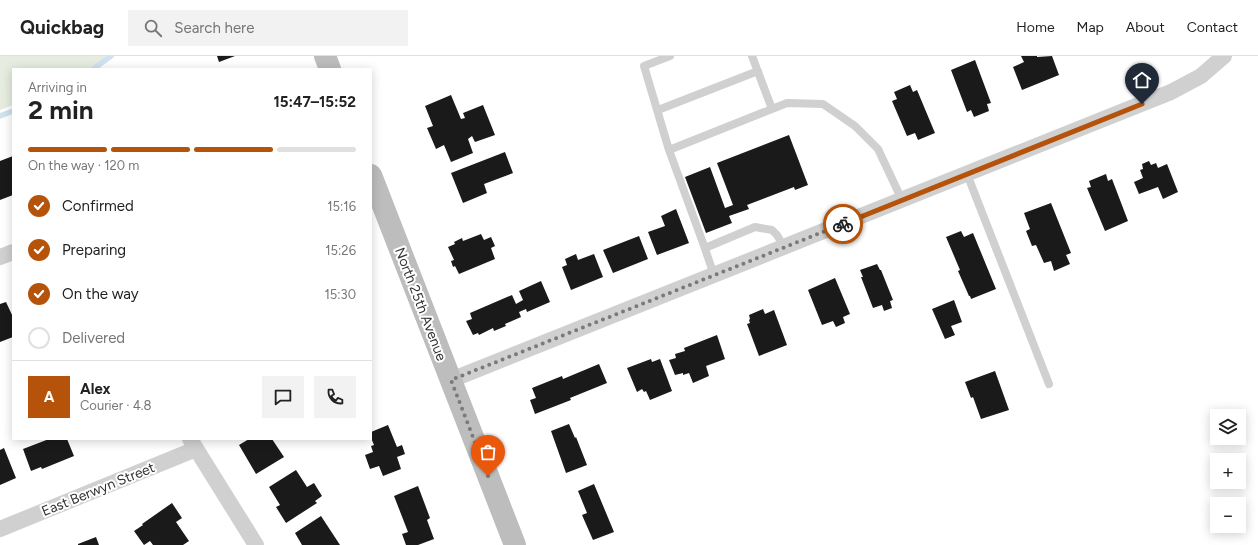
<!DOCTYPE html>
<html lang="en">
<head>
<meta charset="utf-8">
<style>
  :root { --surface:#fff; --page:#f2f2f2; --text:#222; --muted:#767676; --line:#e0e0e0; --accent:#b45309 }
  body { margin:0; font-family:Figtree,sans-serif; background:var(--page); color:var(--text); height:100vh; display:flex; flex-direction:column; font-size:15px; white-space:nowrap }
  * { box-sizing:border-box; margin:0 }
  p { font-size:13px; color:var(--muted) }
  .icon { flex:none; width:22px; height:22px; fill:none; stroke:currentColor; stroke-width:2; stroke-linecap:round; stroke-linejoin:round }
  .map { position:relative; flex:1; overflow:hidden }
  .side { position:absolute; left:12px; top:12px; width:360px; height:372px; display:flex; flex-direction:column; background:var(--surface); border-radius:0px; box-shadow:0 2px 10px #0003 }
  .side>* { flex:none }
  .buttons { position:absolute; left:1210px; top:353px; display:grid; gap:8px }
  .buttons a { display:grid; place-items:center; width:36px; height:36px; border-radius:0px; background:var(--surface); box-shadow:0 2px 10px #0003; font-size:20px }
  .pin { position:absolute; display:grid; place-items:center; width:34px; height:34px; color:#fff; margin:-41px -17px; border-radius:50% 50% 50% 0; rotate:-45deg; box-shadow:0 0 4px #0007 }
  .pin .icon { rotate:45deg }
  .courier { position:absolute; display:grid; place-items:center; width:40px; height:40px; margin:-20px; border:3px solid #b45309; border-radius:50%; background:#fff; color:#222; box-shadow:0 1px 5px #0007 }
  .headline em { font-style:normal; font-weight:700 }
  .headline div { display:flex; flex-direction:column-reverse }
  .headline { display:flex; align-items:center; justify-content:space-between; height:68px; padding:0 16px }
  h1 { font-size:26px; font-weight:700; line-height:30px }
  .bar { display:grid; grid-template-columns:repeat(4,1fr); gap:6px 4px; align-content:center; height:48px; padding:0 16px }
  .bar i { height:5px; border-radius:3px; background:var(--line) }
  .bar .active { background:var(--accent) }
  .bar p { grid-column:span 4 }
  .line { display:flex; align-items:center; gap:10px; padding:0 16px; border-top:1px solid var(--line) }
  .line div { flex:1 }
  .round { display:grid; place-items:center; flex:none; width:42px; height:42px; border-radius:0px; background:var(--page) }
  ol { padding:0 16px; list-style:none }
  li { display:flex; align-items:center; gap:12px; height:44px }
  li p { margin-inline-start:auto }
  li .icon { padding:4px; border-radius:50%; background:var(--accent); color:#fff; stroke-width:4 }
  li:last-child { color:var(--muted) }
  li i { width:22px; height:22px; border:2px solid var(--line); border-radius:50% }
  header { display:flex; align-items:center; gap:24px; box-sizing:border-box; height:56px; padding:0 20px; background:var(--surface); border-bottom:1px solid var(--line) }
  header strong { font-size:19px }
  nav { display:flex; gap:22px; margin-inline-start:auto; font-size:14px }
  .search { width:280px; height:36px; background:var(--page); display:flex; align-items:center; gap:10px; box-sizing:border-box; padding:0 14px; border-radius:0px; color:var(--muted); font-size:15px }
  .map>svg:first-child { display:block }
  .green { fill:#e6ecdf }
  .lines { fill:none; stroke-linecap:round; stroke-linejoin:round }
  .stream { stroke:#cfe2ee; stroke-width:5.5 }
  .building { fill:#1a1a1a }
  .lane { stroke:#d0d0d0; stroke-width:8 }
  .street { stroke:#d0d0d0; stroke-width:16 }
  .secondary { stroke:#bdbdbd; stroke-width:22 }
  .done { stroke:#7a7a7a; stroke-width:4; stroke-dasharray:0 7.2 }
  .route { stroke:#b45309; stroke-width:5 }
  .labels { text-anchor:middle; stroke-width:4; stroke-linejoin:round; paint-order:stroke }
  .street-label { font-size:14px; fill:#333; stroke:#fff }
</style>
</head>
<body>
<header>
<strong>Quickbag</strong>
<div class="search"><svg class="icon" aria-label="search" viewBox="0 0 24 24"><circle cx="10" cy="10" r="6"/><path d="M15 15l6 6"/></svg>Search here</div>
<nav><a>Home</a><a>Map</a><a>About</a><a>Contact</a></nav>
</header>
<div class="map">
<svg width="1258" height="489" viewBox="0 0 1258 489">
  <rect width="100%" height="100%" fill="#fff"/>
  <path class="green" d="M0,0H107L88,13H13V49L0,54Z"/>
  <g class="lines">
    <path class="stream" d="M93,13L111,0
      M0,60L13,55"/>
  </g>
  <path class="building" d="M217,0H235L219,6Z
    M1021,0H1037V1L1052,0L1059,19L1022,34L1013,11L1024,6Z
    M975,4L991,47L987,48L989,55L974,61L971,54L967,56L951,14Z
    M910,29L913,36L917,34L935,77L918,84L915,77L907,80L892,45L897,43L894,36Z
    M451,39L461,63L465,62L463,57L483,49L495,79L475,86L472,80L468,83L473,97L451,106L444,89L436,93L427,72L433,70L425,50Z
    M789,79L808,129L795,134L794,131L747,149L749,153L729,160L732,167L706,177L685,121L710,111L725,152L733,149L717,107Z
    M505,96L513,117L484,128L487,137L463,147L451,117Z
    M13,100V139L0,144V105Z
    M1149,105L1151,109L1156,107L1158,112L1167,108L1178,136L1163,143L1158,131L1139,138L1134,126L1143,122L1140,114L1143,113L1142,108Z
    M1106,118L1108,125L1112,123L1128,165L1105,175L1087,132L1091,131L1089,125Z
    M1051,147L1071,197L1066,199L1070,208L1054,215L1051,205L1044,207L1036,189L1032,190L1026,175L1030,173L1024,157Z
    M676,153L689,187L657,199L648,176L665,170L661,160Z
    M961,175L964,181L973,177L996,233L971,243L970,240H969L958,215L960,214L946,181Z
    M481,178L484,184L491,181L495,190L491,192L495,203L459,218L455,210L453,211L451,205L454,204L448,191L455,188L454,186L462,182L463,185Z
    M639,180L648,203L613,217L603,194Z
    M576,198L578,204L594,198L603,221L571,234L562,211L567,209L565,203Z
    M877,208L880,214H881L893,244L890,245L892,252L884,255L882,249L873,252L861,221H863L860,214Z
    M835,222L850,258L843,261L845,267L836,271L833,265L822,269L808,234Z
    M541,225L550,246L527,256L526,253L519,256L521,261L505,268L506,270L494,275L493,272L479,279L478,277L473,279L466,265L472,263L470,257L512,239L516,248L523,244L519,235Z
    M954,244L962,266L951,270L955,279L945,283L932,253Z
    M6,246L13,261V281L0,286V248Z
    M763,253L765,258L774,254L787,289L759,300L747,268L750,267L749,264L750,263L749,259Z
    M717,279L725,303L706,310L709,320L693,327L689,317L683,319V317L675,319L669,304L676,302L675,298L685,295L684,292Z
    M651,303L652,306L660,303L672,335L650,344L646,335L644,336L642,333L637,336L627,312Z
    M599,308L607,327L570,342L571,344L535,358L530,344L536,342L532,332L562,320L563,323Z
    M995,315L1009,354L981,363L973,341L971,342L965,326Z
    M569,368L575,382L576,381L587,409L566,417L551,375Z
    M388,369L397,391L402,389L405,398L397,401L401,413L383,420L379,410L370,413L365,399L373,396L371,390L374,389L371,382V376Z
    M49,383H67L74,400L42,413L41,411L31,415L23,393Z
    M249,383H272L284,401L256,418L239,389Z
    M4,392L16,422L0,429V394Z
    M296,414L307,431L314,427L322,440L315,445L317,447L286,467L276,451L280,449L269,431Z
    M594,428L614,476L593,484L582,459L587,457L578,435Z
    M418,430L430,462L427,464L434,483L418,489H406L402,478L408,476L394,440Z
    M172,447L182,462L176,466L189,485L183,489H153L150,485L144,489L134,475L143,469L142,468Z
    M321,460L340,489H302L295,477Z
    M96,481L99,489H78V488Z"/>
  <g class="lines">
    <path class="lane" d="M670,0L644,10L669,94L703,187L714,219
      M752,0L772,53
      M658,54L758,15
      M669,94L787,47L823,48L855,70L878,93L902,144
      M967,118L1049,328
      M705,192L755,171L772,174L777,179L784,191"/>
    <path class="street" d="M0,201L13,196
      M451,324L1171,36L1201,20L1224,0
      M190,383L256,489
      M0,473L196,393"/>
    <path class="secondary" d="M325,0L330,13
      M371,119L515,489"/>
  </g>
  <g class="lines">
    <path class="done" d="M488,420L451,324L843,168"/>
    <path class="route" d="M843,168L1142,48"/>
  </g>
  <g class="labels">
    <g class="street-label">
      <text transform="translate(421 248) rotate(69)" y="5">North 25th Avenue</text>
      <text transform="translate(98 433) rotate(-22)" y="5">East Berwyn Street</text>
    </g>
  </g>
</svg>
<div class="buttons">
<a><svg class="icon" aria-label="layers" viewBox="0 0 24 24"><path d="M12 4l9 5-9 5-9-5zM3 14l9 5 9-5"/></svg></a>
<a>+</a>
<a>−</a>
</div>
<div class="pin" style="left:488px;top:420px;background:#ea580c"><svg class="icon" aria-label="bag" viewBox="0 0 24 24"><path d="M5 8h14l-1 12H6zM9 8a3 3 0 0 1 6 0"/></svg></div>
<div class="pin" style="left:1142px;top:48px;background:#1f2937"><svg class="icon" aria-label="home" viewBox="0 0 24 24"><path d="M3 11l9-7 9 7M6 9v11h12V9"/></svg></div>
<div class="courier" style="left:843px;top:168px"><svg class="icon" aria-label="bike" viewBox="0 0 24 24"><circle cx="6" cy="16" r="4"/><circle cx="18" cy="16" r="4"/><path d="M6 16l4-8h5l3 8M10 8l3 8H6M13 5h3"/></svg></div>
<section class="side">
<div class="headline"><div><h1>2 min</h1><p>Arriving in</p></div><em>15:47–15:52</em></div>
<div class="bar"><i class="active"></i><i class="active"></i><i class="active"></i><i></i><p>On the way · 120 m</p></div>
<ol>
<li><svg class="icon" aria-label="check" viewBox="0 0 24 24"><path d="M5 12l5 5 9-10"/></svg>Confirmed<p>15:16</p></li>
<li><svg class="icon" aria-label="check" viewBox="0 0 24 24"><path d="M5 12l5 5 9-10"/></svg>Preparing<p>15:26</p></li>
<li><svg class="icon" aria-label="check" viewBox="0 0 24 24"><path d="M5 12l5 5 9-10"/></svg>On the way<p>15:30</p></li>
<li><i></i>Delivered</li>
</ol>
<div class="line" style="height:72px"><b class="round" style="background:var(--accent);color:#fff">A</b><div><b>Alex</b><p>Courier · 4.8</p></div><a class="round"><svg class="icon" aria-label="chat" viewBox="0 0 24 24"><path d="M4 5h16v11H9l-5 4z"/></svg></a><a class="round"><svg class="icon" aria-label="phone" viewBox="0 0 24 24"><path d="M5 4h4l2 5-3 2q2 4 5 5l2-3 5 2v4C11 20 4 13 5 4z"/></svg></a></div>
</section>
</div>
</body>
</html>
